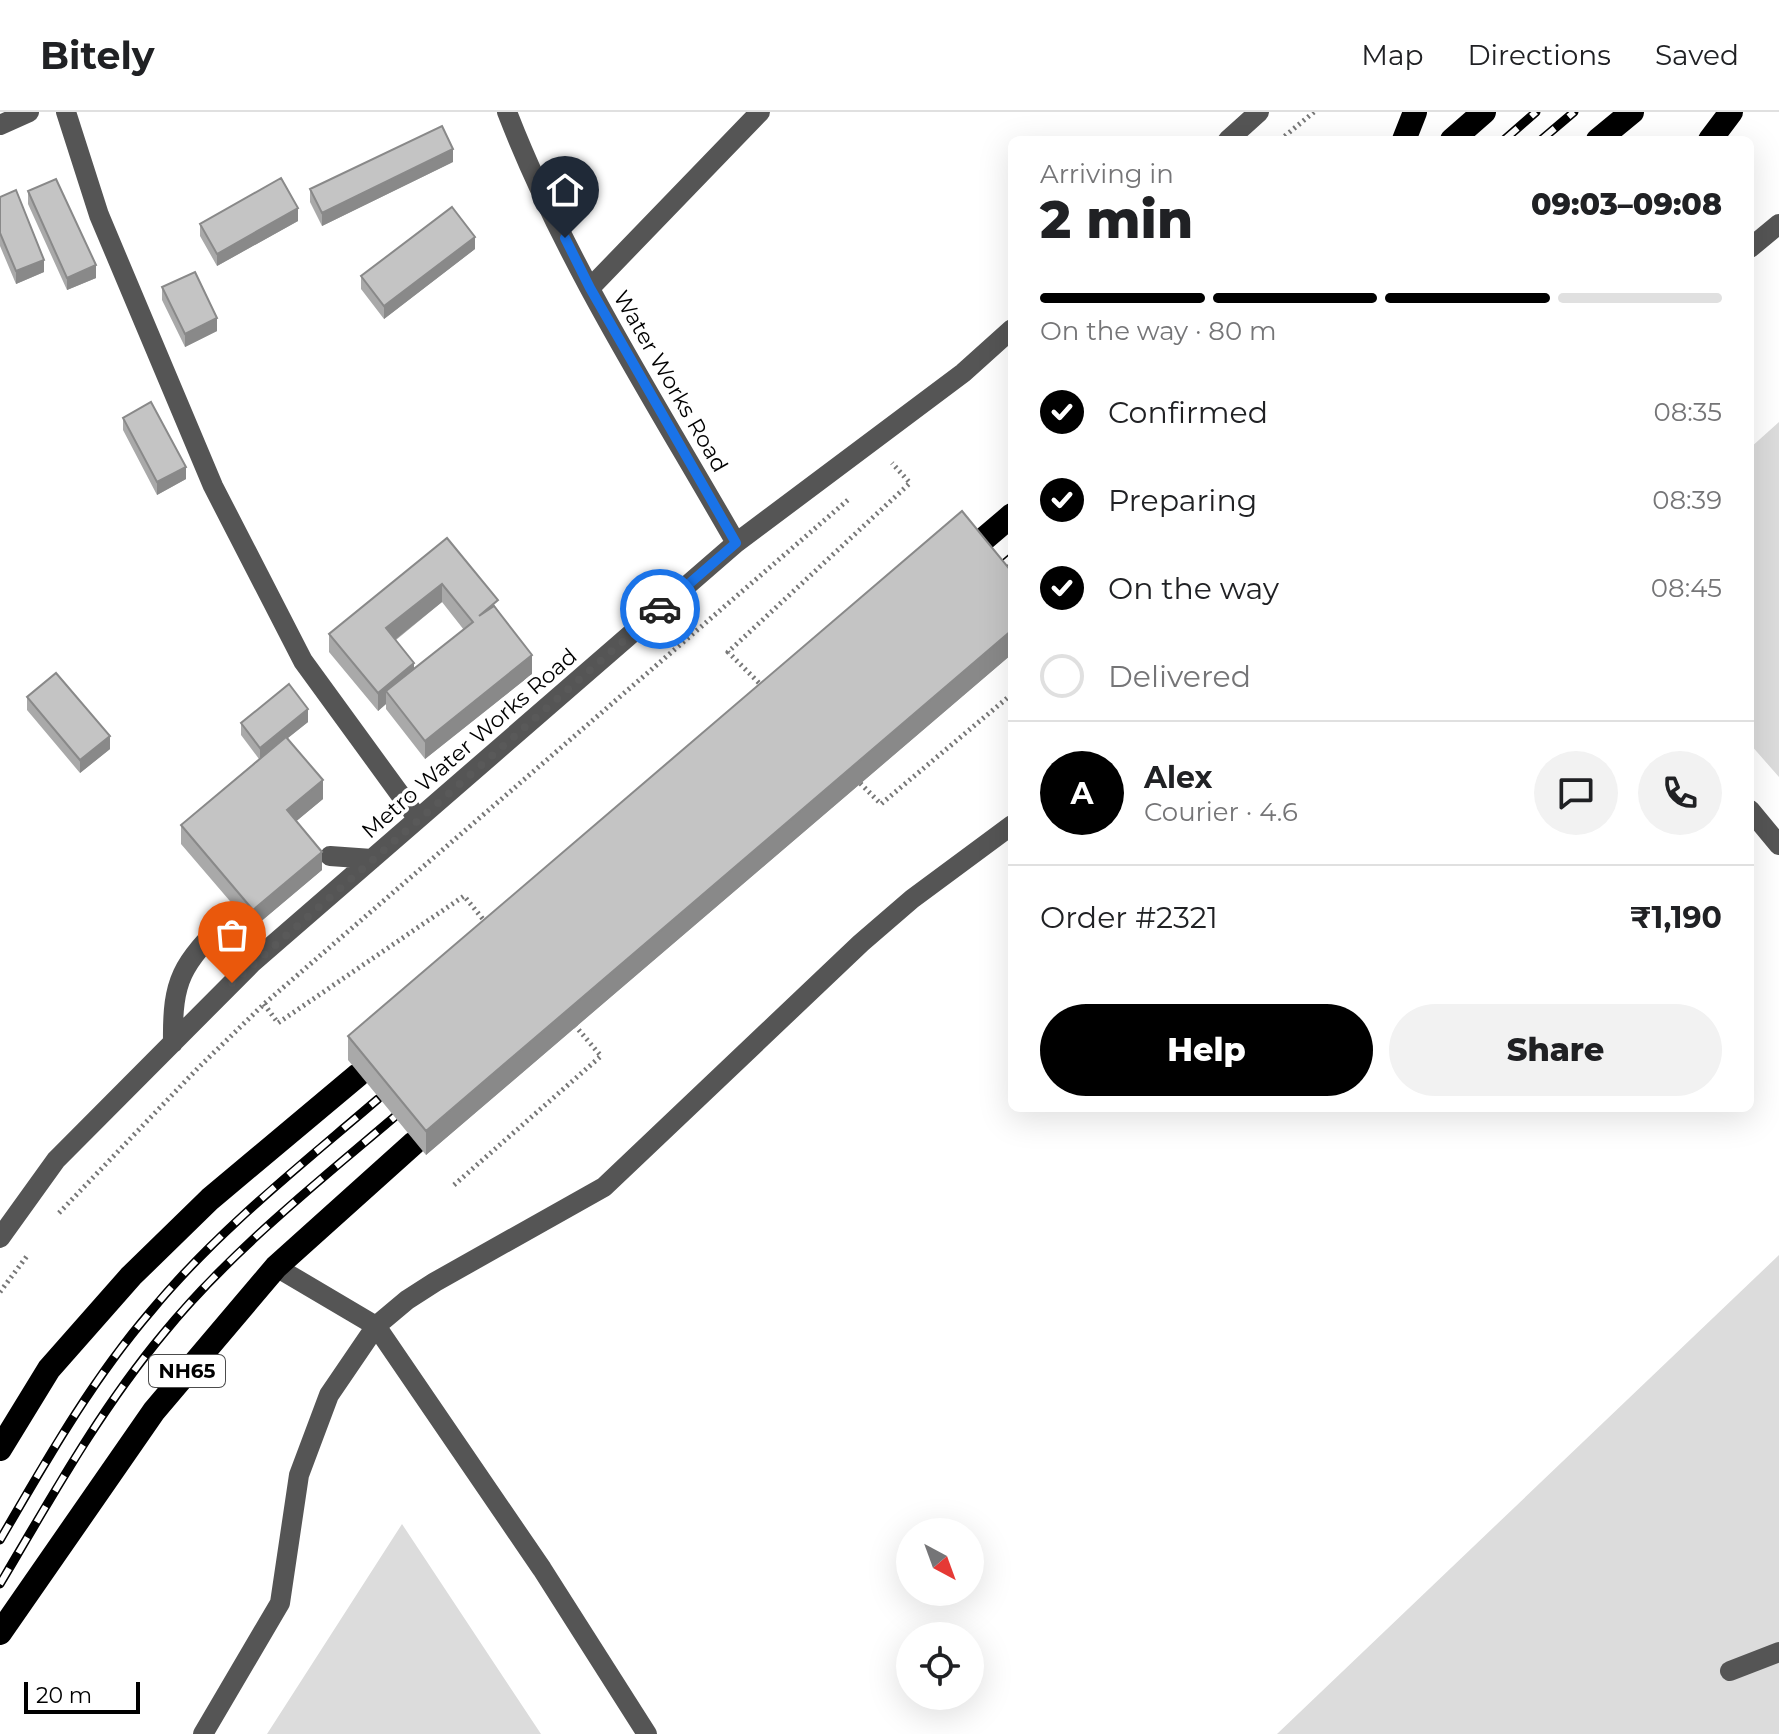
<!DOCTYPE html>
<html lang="en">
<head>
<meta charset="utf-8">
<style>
  :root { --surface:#fff; --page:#f2f2f2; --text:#202124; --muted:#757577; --line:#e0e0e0; --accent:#000 }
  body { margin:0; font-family:Montserrat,sans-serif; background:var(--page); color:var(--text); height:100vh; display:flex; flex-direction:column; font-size:30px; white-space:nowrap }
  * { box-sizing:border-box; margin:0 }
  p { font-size:26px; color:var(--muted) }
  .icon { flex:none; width:44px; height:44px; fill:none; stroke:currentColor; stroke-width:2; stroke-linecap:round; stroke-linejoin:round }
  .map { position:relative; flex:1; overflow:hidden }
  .drawer { position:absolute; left:1008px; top:24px; width:746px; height:976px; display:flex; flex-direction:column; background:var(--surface); border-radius:12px; box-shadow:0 8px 32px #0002 }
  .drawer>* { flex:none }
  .needle { width:52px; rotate:139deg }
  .controls { position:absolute; left:896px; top:1406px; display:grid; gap:16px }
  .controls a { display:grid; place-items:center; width:88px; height:88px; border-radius:50%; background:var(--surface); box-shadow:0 8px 32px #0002; font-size:40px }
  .scale { position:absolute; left:24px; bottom:20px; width:116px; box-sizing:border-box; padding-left:8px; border:4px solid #000; border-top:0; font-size:22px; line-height:28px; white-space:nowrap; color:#000; -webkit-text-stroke:6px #fff; paint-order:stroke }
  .pin { position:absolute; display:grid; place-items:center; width:68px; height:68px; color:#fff; margin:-82px -34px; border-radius:50% 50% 50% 0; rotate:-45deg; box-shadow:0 0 8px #0007 }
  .pin .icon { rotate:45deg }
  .courier { position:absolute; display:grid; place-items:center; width:80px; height:80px; margin:-40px; border:6px solid #1a73e8; border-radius:50%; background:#fff; color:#222; box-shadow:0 2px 10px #0007 }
  .overview em { font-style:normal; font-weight:800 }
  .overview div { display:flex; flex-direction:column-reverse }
  .overview { display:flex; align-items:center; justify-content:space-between; height:136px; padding:0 32px }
  h1 { font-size:52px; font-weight:800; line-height:60px }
  .bar { display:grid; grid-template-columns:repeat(4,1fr); gap:12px 8px; align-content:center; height:96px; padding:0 32px }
  .bar i { height:10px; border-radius:6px; background:var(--line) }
  .bar .selected { background:var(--accent) }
  .bar p { grid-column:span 4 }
  .line { display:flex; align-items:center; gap:20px; padding:0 32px; border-top:2px solid var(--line) }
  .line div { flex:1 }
  .round { display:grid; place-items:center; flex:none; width:84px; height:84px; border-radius:42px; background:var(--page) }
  ol { padding:0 32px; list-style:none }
  li { display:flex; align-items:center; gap:24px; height:88px }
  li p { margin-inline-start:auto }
  li .icon { padding:8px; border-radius:50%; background:var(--accent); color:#fff; stroke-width:4 }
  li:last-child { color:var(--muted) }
  li i { width:44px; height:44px; border:4px solid var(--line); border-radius:50% }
  .button { display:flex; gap:16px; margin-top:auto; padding:16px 32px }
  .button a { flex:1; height:92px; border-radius:48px; background:var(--accent); color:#fff; font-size:32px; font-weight:800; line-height:92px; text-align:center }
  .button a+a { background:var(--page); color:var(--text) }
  header { display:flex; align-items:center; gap:48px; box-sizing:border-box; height:112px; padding:0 40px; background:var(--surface); border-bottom:2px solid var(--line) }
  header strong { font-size:38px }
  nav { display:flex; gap:44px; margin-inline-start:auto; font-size:28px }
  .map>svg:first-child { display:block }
  .green { fill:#dcdcdc }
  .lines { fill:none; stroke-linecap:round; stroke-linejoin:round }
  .path { stroke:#777; stroke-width:5; stroke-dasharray:2 4; stroke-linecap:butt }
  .minor { stroke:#555; stroke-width:20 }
  .highway { stroke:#000; stroke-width:24 }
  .rail-casing { stroke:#000; stroke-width:9 }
  .rail { stroke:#fff; stroke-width:6; stroke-dasharray:18; stroke-linecap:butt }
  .wall { fill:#a9a9a9; fill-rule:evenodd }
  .shaded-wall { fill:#898989 }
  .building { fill:#c4c4c4; stroke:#898989; stroke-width:2 }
  .done { stroke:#595959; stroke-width:8; stroke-dasharray:0 14.4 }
  .route { stroke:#1a73e8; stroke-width:10 }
  .labels { text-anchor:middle; stroke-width:7; stroke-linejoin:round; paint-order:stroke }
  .shield { fill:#fff; stroke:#4c4c4c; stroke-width:2 }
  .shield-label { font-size:20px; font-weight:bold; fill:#000 }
  .street-label { font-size:22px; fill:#000; stroke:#fff }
</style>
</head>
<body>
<header>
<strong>Bitely</strong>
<nav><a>Map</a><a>Directions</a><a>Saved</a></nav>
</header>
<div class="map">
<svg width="1779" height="1622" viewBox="0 0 1779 1622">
  <rect width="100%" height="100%" fill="#fff"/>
  <path class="green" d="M1779,310V665L1750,632V336Z
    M1779,1143V1622H1277Z
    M402,1412L541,1622H267Z"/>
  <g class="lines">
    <path class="path" d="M1280,28L1314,0
      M763,575L728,540L910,371L892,351
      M856,667L881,692L1012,582
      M264,892L278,911L464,784L487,812
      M454,1073L601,944L572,910
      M59,1101L198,956L264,892L849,387
      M0,1180L27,1144"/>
    <path class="minor" d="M66,0L99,103L213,374L303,549L418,707
      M507,0C565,150 656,291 736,431
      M0,13L29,0
      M1228,28L1259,0
      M1750,136L1779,112
      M590,176L760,0
      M1750,698L1779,733
      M330,744L372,747
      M173,931C172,866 182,853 227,807
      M0,1126L56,1048L252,851L736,431L963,261L1012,217
      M276,1155L376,1214L542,1457L647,1622
      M1730,1559L1779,1540
      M203,1622L280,1491L299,1363L329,1283L376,1214L407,1188L435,1170L604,1075L861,831L912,787L1012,713"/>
    <path class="highway" d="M1404,28L1415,0
      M1452,28L1484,0
      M1598,28L1632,0
      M1710,28L1731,0
      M978,432L1012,403
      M0,1337L49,1257L131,1164L210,1087L358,963
      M0,1521L154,1299L276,1155L414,1031"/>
    <g class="rail-casing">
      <path id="rail" d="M1504,28L1536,0
        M1541,28L1574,0
        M999,456L1012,445
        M0,1428C46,1349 91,1269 151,1199C217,1119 300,1054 378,987
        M0,1472C51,1386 99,1299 163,1222C235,1134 326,1064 412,990"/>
    </g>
    <use href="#rail" class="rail"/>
  </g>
  <path class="wall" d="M453,50L322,114L310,90V77Z
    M28,79L96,166L67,178L28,92Z
    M0,85L44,160L16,172L0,134Z
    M298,109L217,154L200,124V112Z
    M475,137L384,207L361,177V164Z
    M162,175L217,219L185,235L162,188Z
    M123,306L186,367L157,383L123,318Z
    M447,426L498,498L532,562L425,647L386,597V592L378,599L329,540V522ZM442,490L464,518L414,556L396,528Z
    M1012,460V542L426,1043L348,948V924Z
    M27,585L110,637L80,661L27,598Z
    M308,610L288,626L323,687L296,709L322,758L253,816L181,732V713L259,647L241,623V611Z"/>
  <path class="shaded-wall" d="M453,37V50L322,114V101Z
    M298,96V109L217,154V142Z
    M475,125V137L384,207V194Z
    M44,148V160L16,172V159Z
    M96,153V166L67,178V166Z
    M217,206V219L185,235V222Z
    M186,355V367L157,383V370Z
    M442,472V490L386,535V516Z
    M1012,518V542L426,1043V1019Z
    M532,543V562L425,647V629Z
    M414,551V569L386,579V592L378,599V581Z
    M308,597V610L260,648V636Z
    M110,624V637L80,661V648Z
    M323,668V687L287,717V698Z
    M322,740V758L253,816V798Z"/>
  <path class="building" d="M442,14L453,37L322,101L310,77Z
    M281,66L298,96L217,142L200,112Z
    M56,67L96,153L67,166L28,79Z
    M16,78L44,148L16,159L0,121V85Z
    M452,95L475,125L384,194L361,164Z
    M195,160L217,206L185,222L162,175Z
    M151,290L186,355L157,370L123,306Z
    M962,399L1012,460V518L426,1019L348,924Z
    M447,426L498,488L479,504L494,494L532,543L425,629L386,579L473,510L442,472L386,516L414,551L378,581L329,522Z
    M56,561L110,624L80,648L27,585Z
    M289,572L308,597L260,636L241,611Z
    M286,625L323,668L287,698L322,740L253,798L181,713Z"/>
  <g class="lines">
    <path class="done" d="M232,871L660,497"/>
    <path class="route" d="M565,126L590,176L736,431L660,497"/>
  </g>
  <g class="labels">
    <rect class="shield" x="149" y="1243" width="76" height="32" rx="6"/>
    <g class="shield-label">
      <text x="187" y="1266">NH65</text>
    </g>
    <g class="street-label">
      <text transform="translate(671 269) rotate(60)" y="8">Water Works Road</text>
      <text transform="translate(469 631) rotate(-41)" y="8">Metro Water Works Road</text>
    </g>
  </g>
</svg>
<div class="controls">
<a><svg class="needle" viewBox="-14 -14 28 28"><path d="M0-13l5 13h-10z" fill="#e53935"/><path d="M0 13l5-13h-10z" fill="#757577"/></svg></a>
<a><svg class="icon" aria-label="locate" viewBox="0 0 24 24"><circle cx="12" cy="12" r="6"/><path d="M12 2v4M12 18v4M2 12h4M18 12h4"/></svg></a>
</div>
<div class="scale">20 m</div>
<div class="pin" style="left:232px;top:871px;background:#ea580c"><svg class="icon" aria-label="bag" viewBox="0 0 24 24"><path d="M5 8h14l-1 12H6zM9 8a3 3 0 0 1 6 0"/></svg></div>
<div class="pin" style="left:565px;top:126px;background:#1f2937"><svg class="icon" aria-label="home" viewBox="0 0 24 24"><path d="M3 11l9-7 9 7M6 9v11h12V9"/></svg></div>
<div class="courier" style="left:660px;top:497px"><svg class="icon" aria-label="car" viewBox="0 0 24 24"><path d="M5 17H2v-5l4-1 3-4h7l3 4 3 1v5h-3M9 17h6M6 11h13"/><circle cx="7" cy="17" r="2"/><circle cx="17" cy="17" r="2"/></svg></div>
<section class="drawer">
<div class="overview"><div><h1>2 min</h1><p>Arriving in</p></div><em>09:03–09:08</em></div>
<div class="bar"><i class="selected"></i><i class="selected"></i><i class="selected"></i><i></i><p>On the way · 80 m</p></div>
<ol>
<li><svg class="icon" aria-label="check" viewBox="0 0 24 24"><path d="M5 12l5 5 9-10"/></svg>Confirmed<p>08:35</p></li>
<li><svg class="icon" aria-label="check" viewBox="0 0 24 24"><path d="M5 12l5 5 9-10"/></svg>Preparing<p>08:39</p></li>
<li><svg class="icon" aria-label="check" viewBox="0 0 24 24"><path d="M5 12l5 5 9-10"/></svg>On the way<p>08:45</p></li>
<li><i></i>Delivered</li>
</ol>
<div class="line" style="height:144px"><b class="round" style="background:var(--accent);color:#fff">A</b><div><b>Alex</b><p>Courier · 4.6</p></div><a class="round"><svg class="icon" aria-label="chat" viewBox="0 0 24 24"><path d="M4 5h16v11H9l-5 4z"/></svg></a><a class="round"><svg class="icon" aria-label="phone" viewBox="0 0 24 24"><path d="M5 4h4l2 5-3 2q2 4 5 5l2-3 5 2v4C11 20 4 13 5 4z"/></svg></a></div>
<div class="line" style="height:104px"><div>Order #2321</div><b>₹1,190</b></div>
<div class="button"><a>Help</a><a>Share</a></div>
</section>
</div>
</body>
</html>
